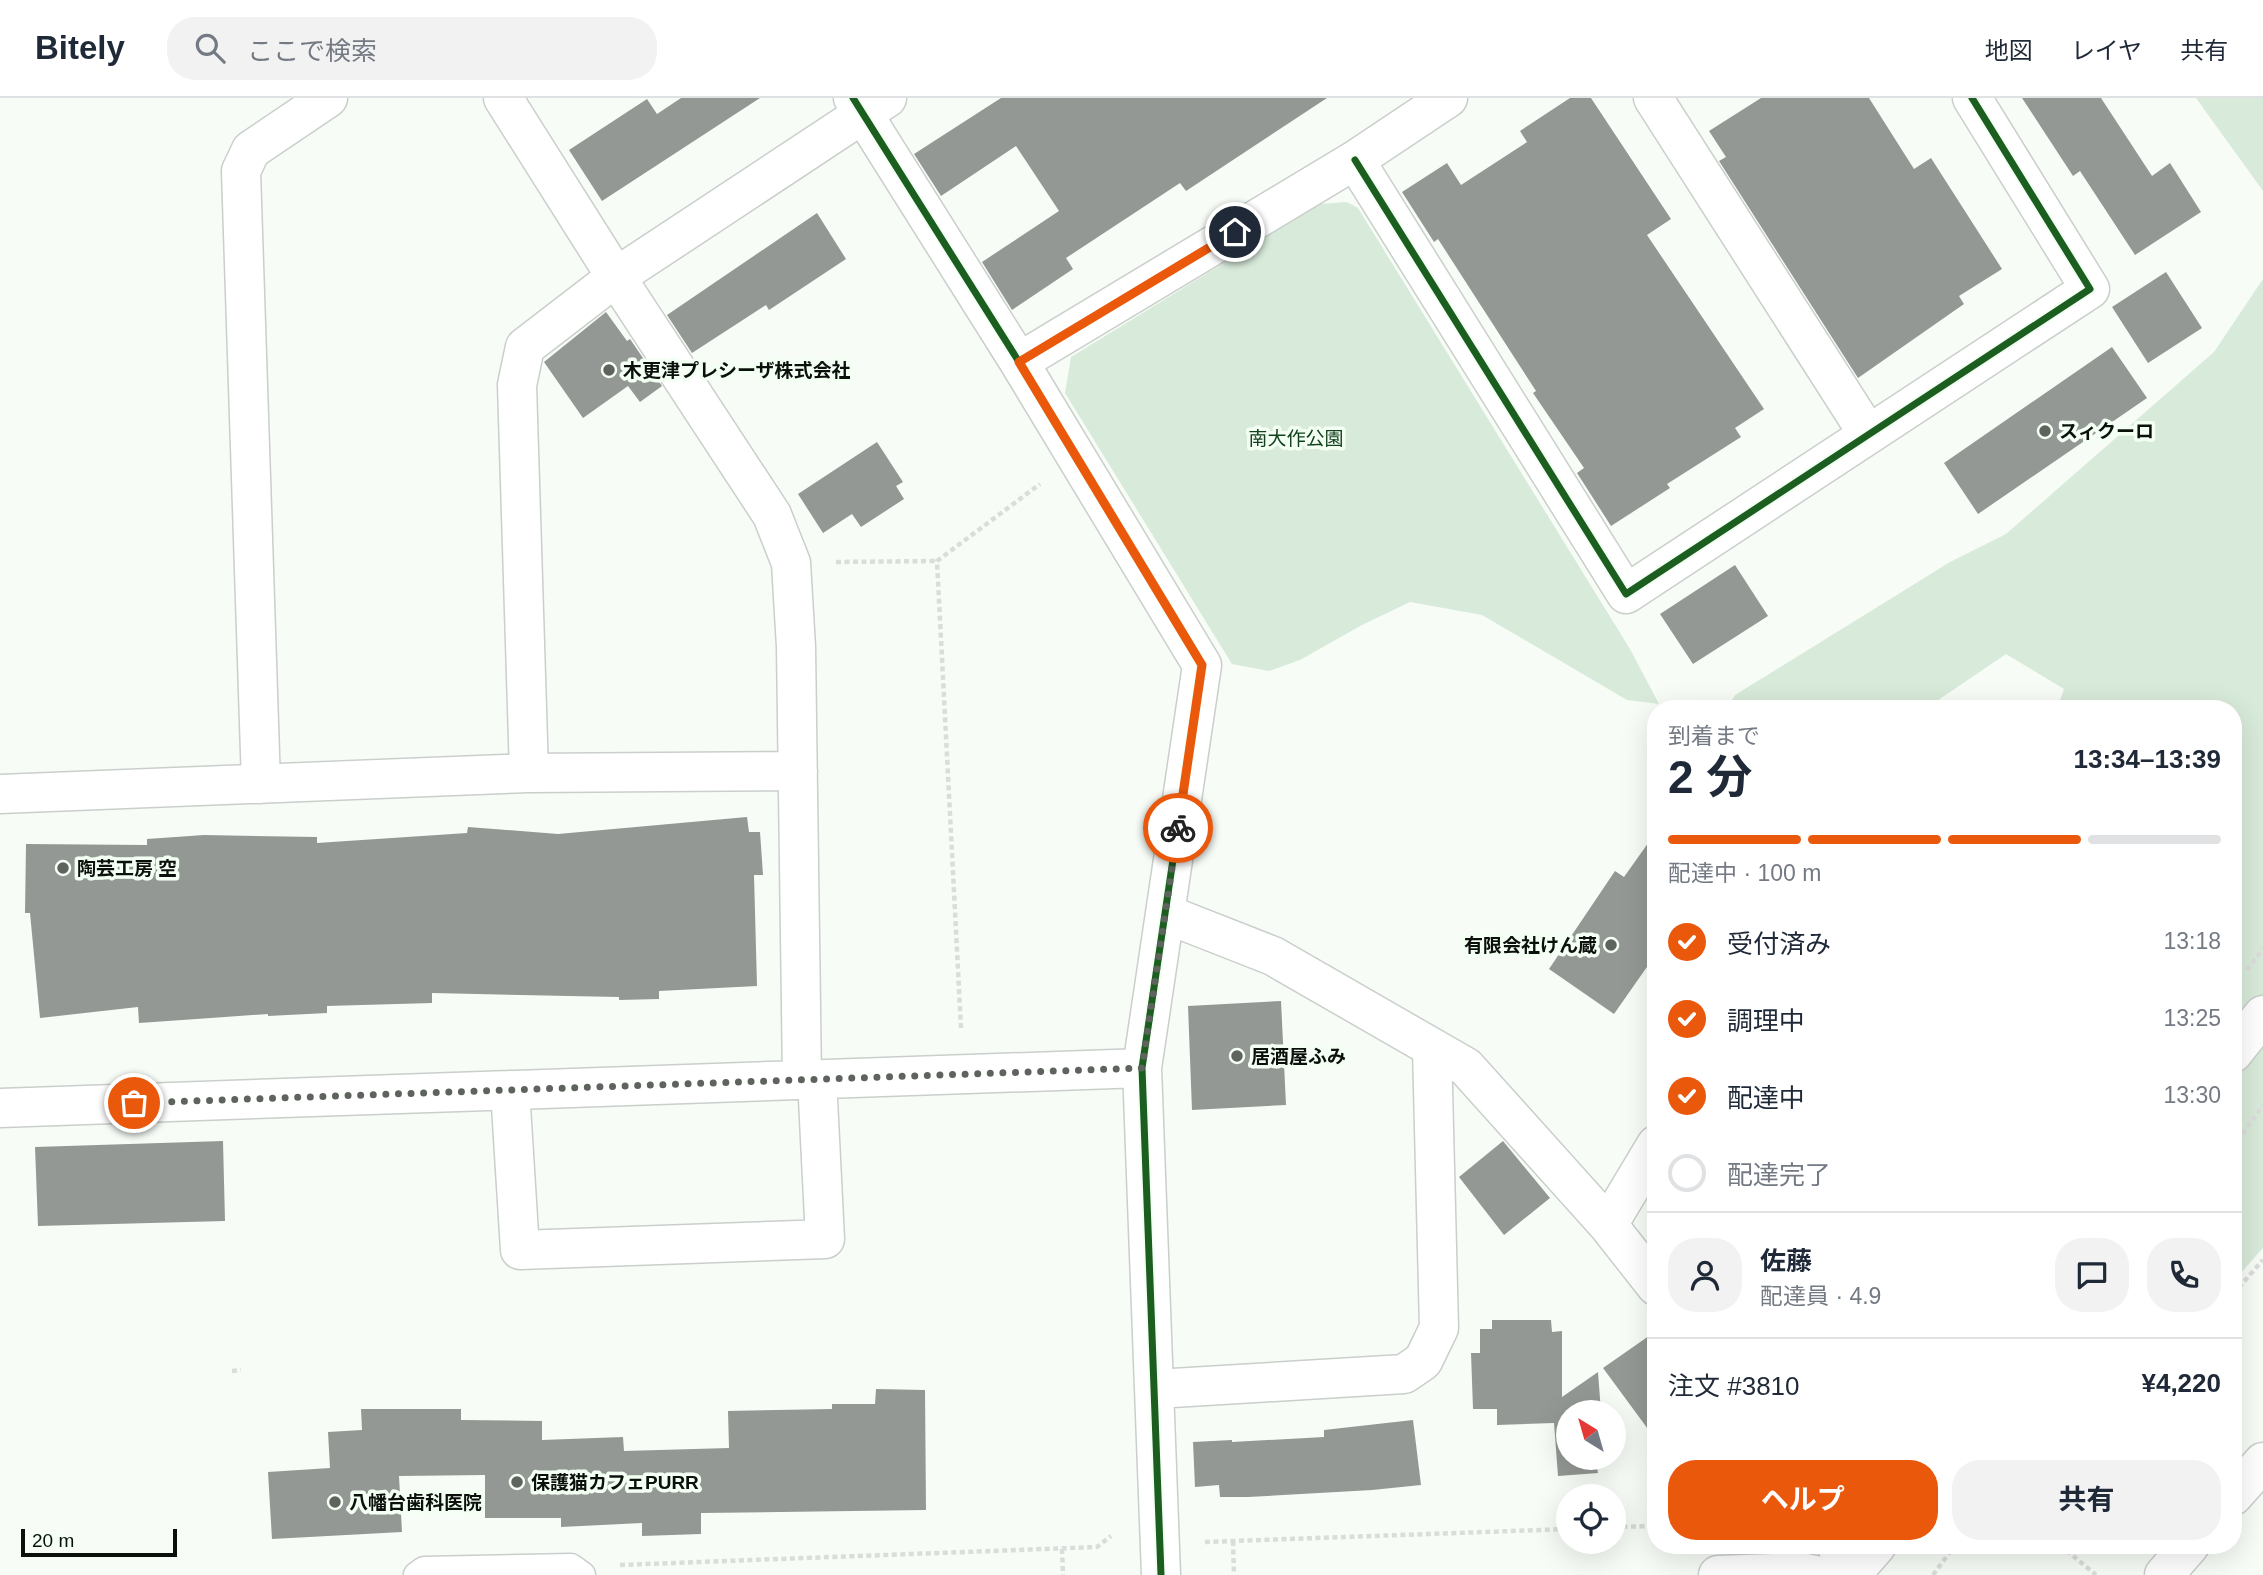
<!DOCTYPE html>
<html lang="ja">
<head>
<meta charset="utf-8">
<style>
  :root { --surface:#fff; --page:#f2f2f3; --text:#1f2937; --muted:#747a83; --line:#e0e1e3; --accent:#ea580c }
  body { margin:0; font-family:Arial,"Noto Sans JP",sans-serif; background:var(--page); color:var(--text); height:100vh; display:flex; flex-direction:column; font-size:26px; white-space:nowrap }
  * { box-sizing:border-box; margin:0 }
  p { font-size:23px; color:var(--muted) }
  .icon { flex:none; width:38px; height:38px; fill:none; stroke:currentColor; stroke-width:2; stroke-linecap:round; stroke-linejoin:round }
  .map { position:relative; flex:1; overflow:hidden }
  .side { position:absolute; left:1647px; top:602px; width:595px; height:854px; display:flex; flex-direction:column; background:var(--surface); border-radius:28px; box-shadow:0 7px 28px #0002 }
  .side>* { flex:none }
  .needle { width:46px; rotate:323deg }
  .tools { position:absolute; left:1556px; top:1302px; display:grid; gap:14px }
  .tools a { display:grid; place-items:center; width:70px; height:70px; border-radius:50%; background:var(--surface); box-shadow:0 7px 28px #0002; font-size:35px }
  .scale { position:absolute; left:21px; bottom:18px; width:156px; box-sizing:border-box; padding-left:7px; border:4px solid #0c100c; border-top:0; font-size:19px; line-height:24px; white-space:nowrap; color:#0c100c; -webkit-text-stroke:5px #f4fff4; paint-order:stroke }
  .pin { position:absolute; display:grid; place-items:center; width:60px; height:60px; color:#fff; margin:-30px; border:4px solid #fff; border-radius:50%; box-shadow:0 2px 7px #0007 }
  .courier { position:absolute; display:grid; place-items:center; width:70px; height:70px; margin:-35px; border:5px solid #ea580c; border-radius:50%; background:#fff; color:#222; box-shadow:0 2px 9px #0007 }
  .headline em { font-style:normal; font-weight:700 }
  .headline div { display:flex; flex-direction:column-reverse }
  .headline { display:flex; align-items:center; justify-content:space-between; height:119px; padding:0 21px }
  h1 { font-size:46px; font-weight:700; line-height:52px }
  .bar { display:grid; grid-template-columns:repeat(4,1fr); gap:10px 7px; align-content:center; height:84px; padding:0 21px }
  .bar i { height:9px; border-radius:5px; background:var(--line) }
  .bar .selected { background:var(--accent) }
  .bar p { grid-column:span 4 }
  .line { display:flex; align-items:center; gap:18px; padding:0 21px; border-top:2px solid var(--line) }
  .line div { flex:1 }
  .round { display:grid; place-items:center; flex:none; width:74px; height:74px; border-radius:28px; background:var(--page) }
  ol { padding:0 21px; list-style:none }
  li { display:flex; align-items:center; gap:21px; height:77px }
  li p { margin-inline-start:auto }
  li .icon { padding:7px; border-radius:50%; background:var(--accent); color:#fff; stroke-width:4 }
  li:last-child { color:var(--muted) }
  li i { width:38px; height:38px; border:4px solid var(--line); border-radius:50% }
  .primary-button { display:flex; gap:14px; margin-top:auto; padding:14px 21px }
  .primary-button a { flex:1; height:80px; border-radius:28px; background:var(--accent); color:#fff; font-size:28px; font-weight:700; line-height:80px; text-align:center }
  .primary-button a+a { background:var(--page); color:var(--text) }
  header { display:flex; align-items:center; gap:42px; box-sizing:border-box; height:98px; padding:0 35px; background:var(--surface); border-bottom:2px solid var(--line) }
  header strong { font-size:33px }
  nav { display:flex; gap:38px; margin-inline-start:auto; font-size:24px }
  .search { width:490px; height:63px; background:var(--page); display:flex; align-items:center; gap:18px; box-sizing:border-box; padding:0 24px; border-radius:28px; color:var(--muted); font-size:26px }
  .map>svg:first-child { display:block }
  .green { fill:#d8eada }
  .building { fill:#949894 }
  .lines { fill:none; stroke-linecap:round; stroke-linejoin:round }
  .lane-casing { stroke:#cacfcb; stroke-width:29 }
  .street-casing { stroke:#cacfcb; stroke-width:41 }
  .secondary-casing { stroke:#cacfcb; stroke-width:41 }
  .path { stroke:#dbdddb; stroke-width:4.5; stroke-dasharray:5 3.5; stroke-linecap:butt }
  .lane { stroke:#fefffe; stroke-width:26 }
  .street { stroke:#fefffe; stroke-width:38 }
  .secondary { stroke:#fefffe; stroke-width:38 }
  .cycleway-casing { stroke:#f4fff4; stroke-width:11 }
  .cycleway { stroke:#1b5e20; stroke-width:7 }
  .done { stroke:#5e635e; stroke-width:7; stroke-dasharray:0 12.6 }
  .route { stroke:#ea580c; stroke-width:9 }
  .poi-dot { fill:#5e635e; stroke:#f4fff4; stroke-width:2.5 }
  .labels { text-anchor:middle; stroke-width:7; stroke-linejoin:round; paint-order:stroke }
  .poi-label { font-size:19px; font-weight:bold; fill:#0c100c; stroke:#f4fff4; text-anchor:start }
  .park-label { font-size:19px; fill:#12421d; stroke:#f4fff4 }
</style>
</head>
<body>
<header>
<strong>Bitely</strong>
<div class="search"><svg class="icon" aria-label="search" viewBox="0 0 24 24"><circle cx="10" cy="10" r="6"/><path d="M15 15l6 6"/></svg>ここで検索</div>
<nav><a>地図</a><a>レイヤ</a><a>共有</a></nav>
</header>
<div class="map">
<svg width="2263" height="1477" viewBox="0 0 2263 1477">
  <rect width="100%" height="100%" fill="#f7fcf7"/>
  <path class="green" d="M2196,0H2263V93Z
    M1347,104L1358,110L1630,551L1659,606L1627,602L1482,517L1410,504L1362,527L1300,562L1269,573L1232,566L1065,295L1071,259L1320,106Z
    M2263,181V1150L2233,1184V611H2057L2064,591L2006,556L1925,611H1727L1735,597L1950,464L2006,436L2214,254Z"/>
  <path class="building" d="M681,0H760L602,103L569,52L647,1L657,16Z
    M1001,0H1327L1186,93L1180,85L1066,160L1073,171L1012,212L982,164L1059,113L1016,48L941,98L914,56Z
    M1570,0H1591L1671,121L1647,137L1764,311L1735,330L1741,339L1667,386L1670,390L1611,428L1577,375L1584,370L1533,295L1536,293L1438,141L1434,144L1402,94L1447,65L1461,87L1527,44L1520,33Z
    M1761,0H1869L1914,71L1931,60L2002,171L1959,198L1964,206L1858,280L1719,63L1726,59L1709,33Z
    M2022,0H2101L2152,78L2170,65L2201,114L2135,157L2080,73L2073,78Z
    M817,115L846,161L769,212L766,207L692,255L667,217Z
    M2166,174L2202,230L2148,265L2112,209Z
    M606,214L627,243L630,241L662,288L640,304L628,288L583,320L544,264Z
    M2112,249L2147,300L1978,416L1944,365Z
    M877,344L903,384L896,388L904,401L861,429L852,416L823,435L798,396Z
    M1735,467L1768,518L1693,566L1660,516Z
    M747,719L749,734H760L763,777H754L757,888L659,893V901L619,902V899L432,895V905L327,908V915L268,918V916L139,925L138,909L40,920L30,815H25L26,746L147,747V741L204,737L317,739V745L467,735L468,729L558,736Z
    M1656,734V856L1614,916L1549,871L1615,773L1624,779Z
    M1281,903L1286,1007L1192,1012L1188,908Z
    M223,1043L225,1123L38,1128L35,1049Z
    M1503,1043L1550,1100L1504,1137L1459,1079Z
    M1492,1222H1551L1552,1234L1562,1233V1299L1598,1274L1601,1314H1568V1360H1605V1362L1596,1363L1598,1375L1558,1378L1554,1325L1497,1327V1311H1473L1471,1255H1480V1231H1492Z
    M1656,1233V1342L1603,1270Z
    M876,1291L925,1292L926,1412L701,1415V1436L642,1438V1425L561,1429V1420H485V1377L399,1378L402,1434L272,1441L268,1374L330,1370L328,1334L362,1332L361,1311H461V1322L542,1323V1342L623,1339L624,1353L729,1350L728,1313L832,1311V1306H875Z
    M1413,1322L1421,1387L1372,1392L1248,1399H1220L1219,1387L1195,1389L1193,1344L1232,1342V1344L1324,1339V1332Z"/>
  <g class="lines">
    <g class="lane-casing">
      <path id="lane" d="M417,1477L424,1472L571,1469L582,1477"/>
    </g>
    <g class="street-casing">
      <path id="street" d="M503,0L616,179L772,417L791,465L796,549L802,982
        M853,0L1019,264L1202,567L1142,970L1161,1477
        M1653,0L1868,336
        M1355,62L1626,496L2090,191L1972,0
        M1019,264L1355,62L1448,0
        M529,675L517,287L525,249L616,179L887,0
        M261,686L241,73L251,52L328,0
        M0,696L529,675L798,673
        M1166,816L1273,858L1466,969L1608,1127L1656,1188
        M510,992L520,1152L825,1141L817,981
        M0,1010L1142,970
        M1608,1127L1656,1047
        M1156,1291L1404,1276L1423,1263L1439,1230L1432,950
        M2233,1398L2263,1364
        M1837,1447L1845,1477
        M2164,1477L2190,1447"/>
    </g>
    <g class="secondary-casing">
      <path id="secondary" d="M2233,955L2263,917
        M1718,1477L1800,1474L1815,1477
        M1851,1477L1877,1447"/>
    </g>
    <path class="path" d="M836,464L937,463
      M2247,872L2263,850
      M961,930L937,463L1040,386
      M2233,1050L2263,1007
      M2233,1196L2263,1162
      M232,1273L241,1272
      M1614,1429L1656,1428
      M1233,1443L1234,1477
      M1205,1444L1568,1431
      M1946,1447L1952,1452
      M2060,1447L2096,1477
      M1062,1451L1063,1477
      M620,1467L1097,1449L1111,1438
      M1933,1477L1955,1447"/>
    <use href="#lane" class="lane"/>
    <use href="#street" class="street"/>
    <use href="#secondary" class="secondary"/>
    <g class="cycleway-casing">
      <path id="cycleway" d="M853,0L1019,264L1202,567L1142,970L1161,1477
        M1355,62L1626,496L2090,191L1972,0"/>
    </g>
    <use href="#cycleway" class="cycleway"/>
  </g>
  <g class="lines">
    <path class="done" d="M134,1005L1142,970L1178,730"/>
    <path class="route" d="M1178,730L1202,567L1019,264L1235,134"/>
  </g>
  <g class="poi-dot">
    <circle cx="609" cy="272" r="7"/>
    <circle cx="2045" cy="333" r="7"/>
    <circle cx="63" cy="770" r="7"/>
    <circle cx="1611" cy="847" r="7"/>
    <circle cx="1237" cy="958" r="7"/>
    <circle cx="517" cy="1384" r="7"/>
    <circle cx="335" cy="1404" r="7"/>
  </g>
  <g class="labels">
    <g class="poi-label">
      <text x="623" y="279">木更津プレシーザ株式会社</text>
      <text x="2059" y="340">スィクーロ</text>
      <text x="77" y="777">陶芸工房 空</text>
      <text x="1597" y="854" text-anchor="end">有限会社けん蔵</text>
      <text x="1251" y="965">居酒屋ふみ</text>
      <text x="531" y="1391">保護猫カフェPURR</text>
      <text x="349" y="1411">八幡台歯科医院</text>
    </g>
    <g class="park-label">
      <text x="1296" y="347">南大作公園</text>
    </g>
  </g>
</svg>
<div class="tools">
<a><svg class="needle" viewBox="-14 -14 28 28"><path d="M0-13l5 13h-10z" fill="#e53935"/><path d="M0 13l5-13h-10z" fill="#747a83"/></svg></a>
<a><svg class="icon" aria-label="locate" viewBox="0 0 24 24"><circle cx="12" cy="12" r="6"/><path d="M12 2v4M12 18v4M2 12h4M18 12h4"/></svg></a>
</div>
<div class="scale">20 m</div>
<div class="pin" style="left:134px;top:1005px;background:#ea580c"><svg class="icon" aria-label="bag" viewBox="0 0 24 24"><path d="M5 8h14l-1 12H6zM9 8a3 3 0 0 1 6 0"/></svg></div>
<div class="pin" style="left:1235px;top:134px;background:#1f2937"><svg class="icon" aria-label="home" viewBox="0 0 24 24"><path d="M3 11l9-7 9 7M6 9v11h12V9"/></svg></div>
<div class="courier" style="left:1178px;top:730px"><svg class="icon" aria-label="bike" viewBox="0 0 24 24"><circle cx="6" cy="16" r="4"/><circle cx="18" cy="16" r="4"/><path d="M6 16l4-8h5l3 8M10 8l3 8H6M13 5h3"/></svg></div>
<section class="side">
<div class="headline"><div><h1>2 分</h1><p>到着まで</p></div><em>13:34–13:39</em></div>
<div class="bar"><i class="selected"></i><i class="selected"></i><i class="selected"></i><i></i><p>配達中 · 100 m</p></div>
<ol>
<li><svg class="icon" aria-label="check" viewBox="0 0 24 24"><path d="M5 12l5 5 9-10"/></svg>受付済み<p>13:18</p></li>
<li><svg class="icon" aria-label="check" viewBox="0 0 24 24"><path d="M5 12l5 5 9-10"/></svg>調理中<p>13:25</p></li>
<li><svg class="icon" aria-label="check" viewBox="0 0 24 24"><path d="M5 12l5 5 9-10"/></svg>配達中<p>13:30</p></li>
<li><i></i>配達完了</li>
</ol>
<div class="line" style="height:126px"><a class="round"><svg class="icon" aria-label="person" viewBox="0 0 24 24"><circle cx="12" cy="8" r="4"/><path d="M4 21q1-7 8-7t8 7"/></svg></a><div><b>佐藤</b><p>配達員 · 4.9</p></div><a class="round"><svg class="icon" aria-label="chat" viewBox="0 0 24 24"><path d="M4 5h16v11H9l-5 4z"/></svg></a><a class="round"><svg class="icon" aria-label="phone" viewBox="0 0 24 24"><path d="M5 4h4l2 5-3 2q2 4 5 5l2-3 5 2v4C11 20 4 13 5 4z"/></svg></a></div>
<div class="line" style="height:91px"><div>注文 #3810</div><b>¥4,220</b></div>
<div class="primary-button"><a>ヘルプ</a><a>共有</a></div>
</section>
</div>
</body>
</html>
